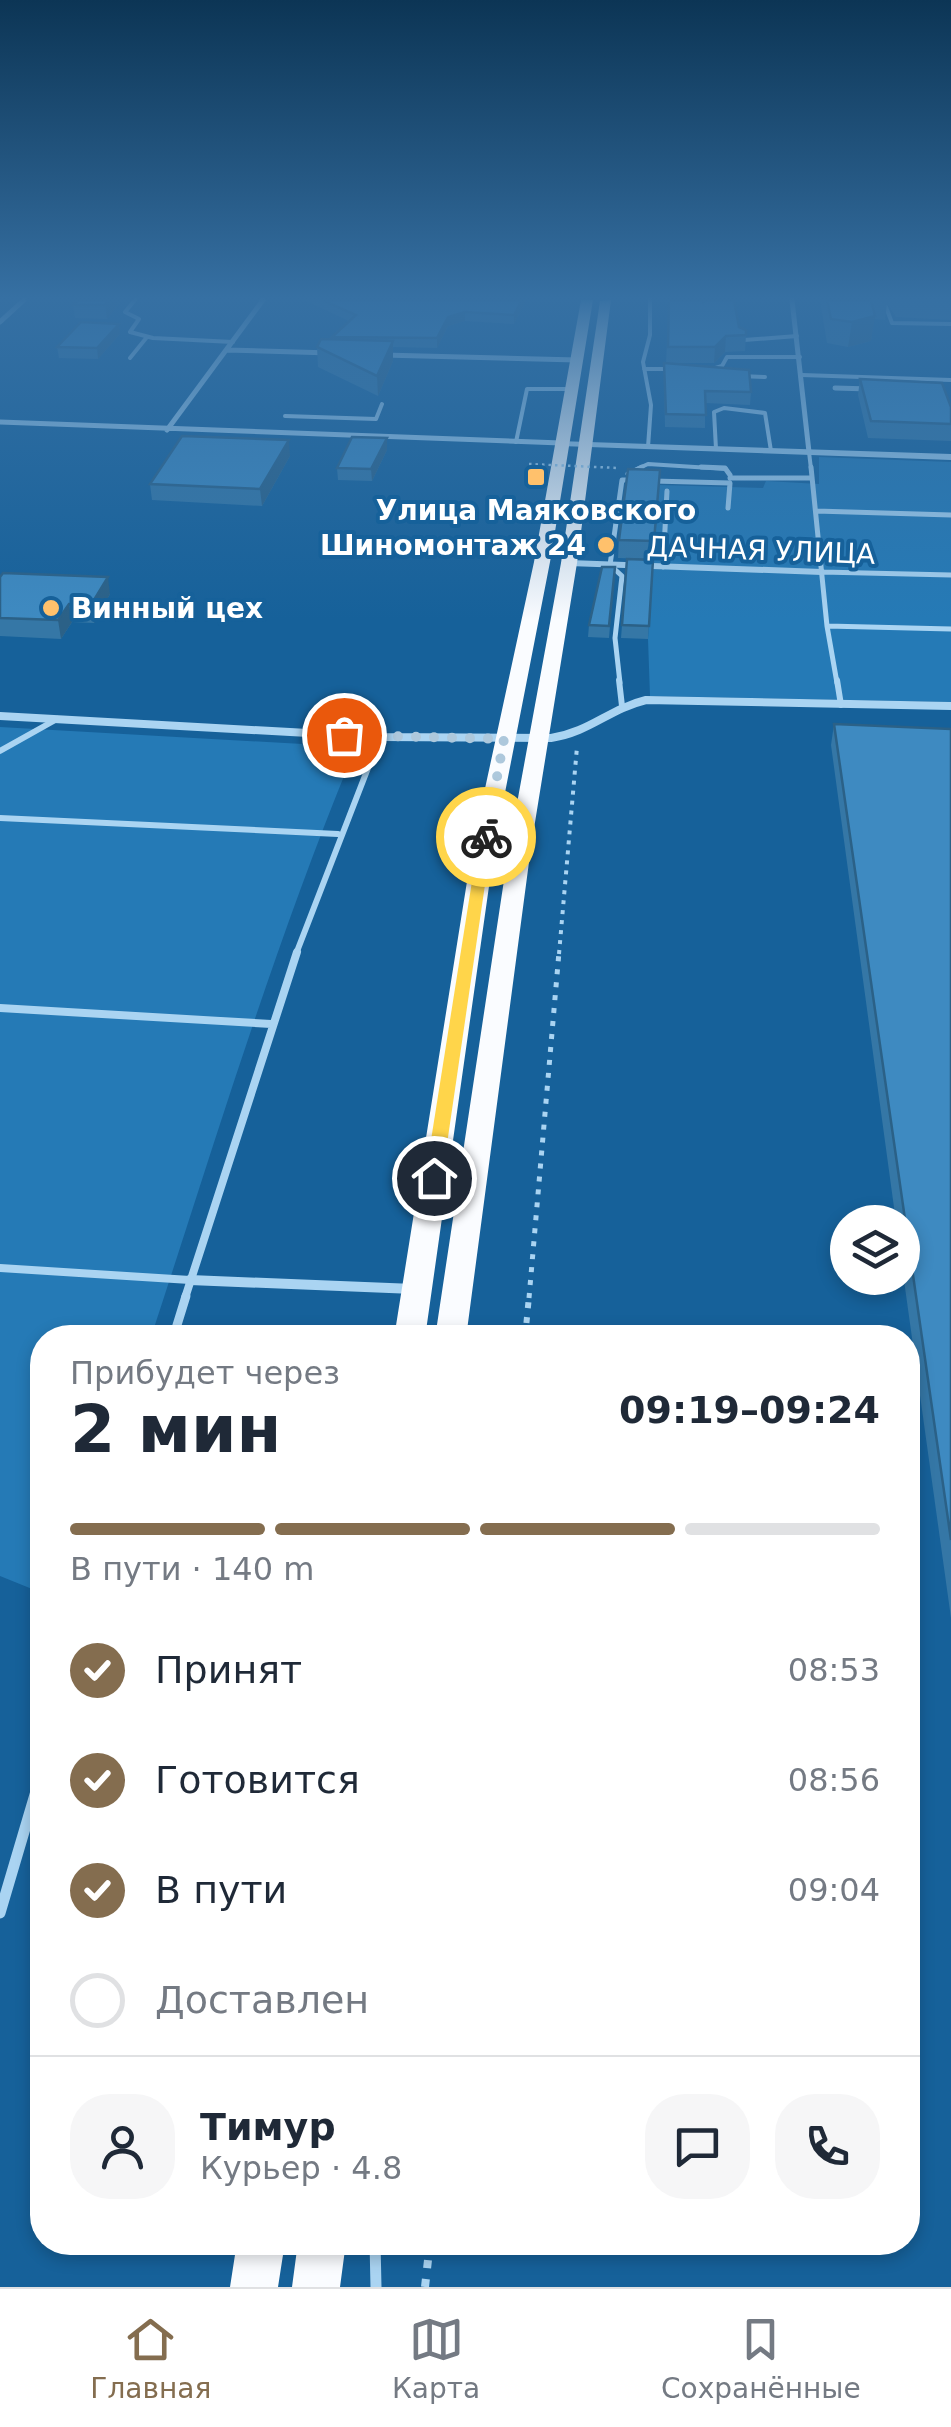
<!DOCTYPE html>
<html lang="ru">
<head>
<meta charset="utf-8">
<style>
  :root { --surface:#fff; --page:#f6f6f7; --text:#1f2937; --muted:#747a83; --line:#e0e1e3; --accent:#846d4f }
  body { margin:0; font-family:"DejaVu Sans",sans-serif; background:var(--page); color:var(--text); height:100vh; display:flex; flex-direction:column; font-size:38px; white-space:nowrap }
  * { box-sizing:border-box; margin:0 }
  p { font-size:32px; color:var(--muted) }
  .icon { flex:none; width:55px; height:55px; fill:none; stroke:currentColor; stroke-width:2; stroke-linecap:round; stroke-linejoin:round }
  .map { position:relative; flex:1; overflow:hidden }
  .side { position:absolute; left:30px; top:1325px; width:890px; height:930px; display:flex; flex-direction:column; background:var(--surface); border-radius:40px; box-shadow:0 5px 15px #0003 }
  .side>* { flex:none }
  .fabs { position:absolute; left:830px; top:1205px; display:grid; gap:20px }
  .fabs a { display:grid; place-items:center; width:90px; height:90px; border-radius:50%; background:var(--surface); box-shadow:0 5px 15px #0003; font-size:50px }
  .pin { position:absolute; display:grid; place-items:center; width:85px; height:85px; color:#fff; margin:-42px; border:5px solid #fff; border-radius:50%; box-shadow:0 2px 10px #0007 }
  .courier { position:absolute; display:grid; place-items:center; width:100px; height:100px; margin:-50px; border:8px solid #ffd54a; border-radius:50%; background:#fff; color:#222; box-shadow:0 2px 12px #0007 }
  .headline em { font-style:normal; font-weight:800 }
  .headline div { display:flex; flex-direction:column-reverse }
  .headline { display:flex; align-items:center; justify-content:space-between; height:170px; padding:0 40px }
  h1 { font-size:65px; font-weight:800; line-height:75px }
  .bar { display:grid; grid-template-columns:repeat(4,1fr); gap:15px 10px; align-content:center; height:120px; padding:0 40px }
  .bar i { height:12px; border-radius:8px; background:var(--line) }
  .bar .selected { background:var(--accent) }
  .bar p { grid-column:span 4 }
  .line { display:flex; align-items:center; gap:25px; padding:0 40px; border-top:2px solid var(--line) }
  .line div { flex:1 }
  .round { display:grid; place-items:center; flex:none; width:105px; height:105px; border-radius:40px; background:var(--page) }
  ol { padding:0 40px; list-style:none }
  li { display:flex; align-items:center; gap:30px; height:110px }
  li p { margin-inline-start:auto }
  li .icon { padding:10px; border-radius:50%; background:var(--accent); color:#fff; stroke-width:4 }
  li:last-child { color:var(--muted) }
  li i { width:55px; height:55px; border:5px solid var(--line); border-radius:50% }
  .tab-bar { display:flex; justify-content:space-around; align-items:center; height:140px; border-top:2px solid var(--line); background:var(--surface); font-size:28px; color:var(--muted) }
  .tab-bar a { display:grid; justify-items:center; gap:5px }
  .tab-bar .selected { color:var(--accent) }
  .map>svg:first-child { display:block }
  .green { fill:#257ab6 }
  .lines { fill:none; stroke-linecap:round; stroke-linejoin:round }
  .path-far3 { stroke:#aad4f2; stroke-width:4; stroke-dasharray:4 6; stroke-linecap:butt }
  .path-far2 { stroke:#aad4f2; stroke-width:5; stroke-dasharray:5 8; stroke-linecap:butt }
  .path-far1 { stroke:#aad4f2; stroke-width:6; stroke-dasharray:6 9; stroke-linecap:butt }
  .path { stroke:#aad4f2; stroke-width:8; stroke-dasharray:8 11; stroke-linecap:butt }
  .service-far5 { stroke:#aad4f2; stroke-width:4 }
  .service-far4 { stroke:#aad4f2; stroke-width:5 }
  .service-far3 { stroke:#aad4f2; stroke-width:6 }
  .service-far2 { stroke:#aad4f2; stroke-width:8 }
  .service-far1 { stroke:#aad4f2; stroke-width:9 }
  .service { stroke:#aad4f2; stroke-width:11 }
  .minor-far3 { stroke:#aad4f2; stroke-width:5 }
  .minor-far2 { stroke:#aad4f2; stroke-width:6 }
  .minor-far1 { stroke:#aad4f2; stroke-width:8 }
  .minor { stroke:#aad4f2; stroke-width:10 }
  .tertiary { fill:#aad4f2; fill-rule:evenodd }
  .trunk { fill:#fafcff; fill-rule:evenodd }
  .path-bridge { stroke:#aad4f2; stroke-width:2.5; stroke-dasharray:2.5 4; stroke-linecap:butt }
  .wall { fill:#3577a6 }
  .shaded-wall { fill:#2b6187 }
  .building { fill:#3e8ac1; stroke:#2b6187; stroke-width:2.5 }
  .route { fill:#ffd54a }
  .done { stroke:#adc8dc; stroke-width:10; stroke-dasharray:0 18 }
  .poi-dot { fill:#ffc16c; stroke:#16619a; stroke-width:4 }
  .labels { text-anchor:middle; stroke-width:8; stroke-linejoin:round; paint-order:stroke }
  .far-poi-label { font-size:28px; font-weight:bold; fill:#fff; stroke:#16619a }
  .far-street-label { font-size:28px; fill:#fff; stroke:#16619a }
</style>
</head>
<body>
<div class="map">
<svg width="951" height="2287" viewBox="0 0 951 2287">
  <rect width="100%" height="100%" fill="#16619a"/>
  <path class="green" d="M819,457L951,462V702L650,696L648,639L659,485L763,488L766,481L819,484Z
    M0,727L356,747C276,939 216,1139 151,1337L42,1338V1593L0,1576Z"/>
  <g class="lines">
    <path class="path-far3" d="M559,954L577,747"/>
    <path class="path-far2" d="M529,1298L559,952"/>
    <path class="path-far1" d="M525,1338L529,1296"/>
    <path class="path" d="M425,2287L430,2242"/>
    <path class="service-far5" d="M135,300L125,312L139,319L130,332L153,338L233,342
      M886,307L892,323L951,324
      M744,340L797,336
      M130,358L147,337
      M644,369H670
      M709,370L722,366L727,357H800
      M802,375L951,380
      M740,376L765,377
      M285,416L376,419L382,404
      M516,442L527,389H571
      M648,447L651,405L643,362L650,335V300
      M716,449L714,412L724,408L765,413L771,451
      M809,452L811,469
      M637,469L648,464L726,469"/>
    <path class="service-far4" d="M701,467L725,468L730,475
      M811,467L827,626L837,683
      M628,474L642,467
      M730,478H812
      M653,481L730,483L728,508
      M816,511L951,515
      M663,567L667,491
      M822,572L951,575
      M827,626L951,629
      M620,683L615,638L622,576L610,565L622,480H634"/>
    <path class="service-far3" d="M619,680L622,706
      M837,680L841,705
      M0,751L57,719
      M0,818L338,834
      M296,954L380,737"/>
    <path class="service-far2" d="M0,1008L271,1024
      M0,1268L190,1280
      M185,1298L297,952"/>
    <path class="service-far1" d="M173,1338L186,1296"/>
    <path class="service" d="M0,1913L42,1771
      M375,2242L376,2287"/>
    <path class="minor-far3" d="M792,300L809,452
      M0,322L24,300
      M227,350L331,353
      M383,355L577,360
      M835,388L870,389
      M0,422L561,443
      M167,430L263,300"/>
    <path class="minor-far2" d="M569,563L822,572"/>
    <path class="minor-far1" d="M0,716L380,737L551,738C590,732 609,709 646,700L951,706"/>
    <path class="minor" d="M190,1280L414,1289"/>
    <path class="tertiary" d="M558,441L951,454V460L561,446L558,445Z"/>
    <path class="trunk" d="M581,300H593L550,562L495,844L425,1338H394L473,844L534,562Z
      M611,300L577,563L531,847L466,1338H435L509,847L561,563L600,301Z
      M237,2242H285L278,2287H230Z
      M298,2242H346L340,2287H292Z"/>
    <path class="path-bridge" d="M529,464L618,468"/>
  </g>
  <path class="wall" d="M78,300H122L107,319L75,318L73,305Z
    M304,300H526L514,324L465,321L448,326L437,348L393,347V361L378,396L318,367L317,347L332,340V337L349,321Z
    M669,300L703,302L739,327L746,335L745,351L725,352L714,363H672L751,392L750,405L705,403V428L665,427L664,375V363H666Z
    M820,300H951V320L896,317L887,303L885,320L874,319L871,341L848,347L827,343Z
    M120,334L98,359L59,358L57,347Z
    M860,379L951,407V441L868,438L858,395Z
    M387,438V450L372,481L338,480L337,468Z
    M290,456L262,506L152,500L150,484Z
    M660,470L653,559L618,558L619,540Z
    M627,559L653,560L648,639L621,638Z
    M615,567L609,638L588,637L589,625Z
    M0,577L110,594L94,623L72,622L61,639L0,636Z
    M834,724L951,729V1618L902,1266V1222H896L831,745Z"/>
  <path class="shaded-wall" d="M110,300H122L107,319L105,305Z
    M522,300H526L514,324V315Z
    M465,312V321L448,326L437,348V338L448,317Z
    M875,316L871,341L848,347L852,322Z
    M119,324L120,334L98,359L97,348Z
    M726,336L725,352L714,363L715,347Z
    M393,341V361L378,396L377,376Z
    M387,438V450L372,481L371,469Z
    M289,440L290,456L262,506L260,489Z
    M108,577L110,594L94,623L91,605Z
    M69,604L72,622L61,639L58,620Z"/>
  <path class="building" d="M78,300H110L105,305H73Z
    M322,300H522L514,315L465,312L448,317L437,338L332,337L356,315Z
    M669,300H702L703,302L707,300H734L739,327L746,330V335L726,336L715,347H668Z
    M827,300H871L875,316L852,322L831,319Z
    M81,322L119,324L97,348L57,347Z
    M321,339L393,341L377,376L317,347Z
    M664,363L749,370L751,392L705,391L706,415L666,414Z
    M860,379L942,383L951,407V424L871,421Z
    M182,436L289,440L260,489L150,484Z
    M352,437L387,438L371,469L337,468Z
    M628,469L660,470L654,541L619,540Z
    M627,559L653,560L649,626L622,625Z
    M602,567H615L609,626L589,625Z
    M3,573L108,577L91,605L69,604L58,620L0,618V577Z
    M834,724L951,729V1540Z"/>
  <linearGradient id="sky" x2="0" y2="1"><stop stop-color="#0c3555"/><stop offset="0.48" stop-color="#3670a3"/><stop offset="1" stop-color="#3670a3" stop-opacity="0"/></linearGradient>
  <rect width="951" height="620" fill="url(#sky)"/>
  <path class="route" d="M486,833L492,837L442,1178L434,1183L425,1178L479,837Z"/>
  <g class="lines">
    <path class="done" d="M344,735L504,739L486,837"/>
  </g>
  <g class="poi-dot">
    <rect x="526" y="467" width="20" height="20" rx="5"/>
    <circle cx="606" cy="545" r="10"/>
    <circle cx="51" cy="608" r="10"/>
  </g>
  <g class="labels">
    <g class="far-poi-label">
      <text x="536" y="520">Улица Маяковского</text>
      <text x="586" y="555" text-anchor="end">Шиномонтаж 24</text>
      <text x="71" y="618" text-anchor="start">Винный цех</text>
    </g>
    <g class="far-street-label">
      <text transform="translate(761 550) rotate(2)" y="10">ДАЧНАЯ УЛИЦА</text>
    </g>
  </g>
</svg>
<div class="fabs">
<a><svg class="icon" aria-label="layers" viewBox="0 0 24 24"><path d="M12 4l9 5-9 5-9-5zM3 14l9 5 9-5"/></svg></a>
</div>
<div class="pin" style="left:344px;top:735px;background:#ea580c"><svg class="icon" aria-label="bag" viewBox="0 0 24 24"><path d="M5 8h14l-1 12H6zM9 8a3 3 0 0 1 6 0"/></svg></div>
<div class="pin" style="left:434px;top:1178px;background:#1f2937"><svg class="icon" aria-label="home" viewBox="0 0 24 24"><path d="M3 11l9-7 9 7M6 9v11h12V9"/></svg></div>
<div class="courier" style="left:486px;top:837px"><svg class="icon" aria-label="bike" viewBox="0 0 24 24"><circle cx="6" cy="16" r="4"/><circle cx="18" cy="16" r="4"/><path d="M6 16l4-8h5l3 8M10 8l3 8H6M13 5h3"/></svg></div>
<section class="side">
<div class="headline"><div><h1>2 мин</h1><p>Прибудет через</p></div><em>09:19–09:24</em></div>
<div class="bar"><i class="selected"></i><i class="selected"></i><i class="selected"></i><i></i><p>В пути · 140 m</p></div>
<ol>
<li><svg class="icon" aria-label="check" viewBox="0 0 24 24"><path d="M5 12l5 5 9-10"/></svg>Принят<p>08:53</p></li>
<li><svg class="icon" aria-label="check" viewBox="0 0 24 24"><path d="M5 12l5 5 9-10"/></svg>Готовится<p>08:56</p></li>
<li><svg class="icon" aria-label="check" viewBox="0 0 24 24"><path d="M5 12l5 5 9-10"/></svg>В пути<p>09:04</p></li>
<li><i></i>Доставлен</li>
</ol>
<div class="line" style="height:180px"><a class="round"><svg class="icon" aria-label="person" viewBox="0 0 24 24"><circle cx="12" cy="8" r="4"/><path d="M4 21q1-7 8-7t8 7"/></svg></a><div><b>Тимур</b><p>Курьер · 4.8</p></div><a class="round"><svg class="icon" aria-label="chat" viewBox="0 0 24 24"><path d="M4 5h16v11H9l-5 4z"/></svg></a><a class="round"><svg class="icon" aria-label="phone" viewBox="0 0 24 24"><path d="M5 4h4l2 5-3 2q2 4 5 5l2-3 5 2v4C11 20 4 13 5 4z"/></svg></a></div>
</section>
</div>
<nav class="tab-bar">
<a class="selected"><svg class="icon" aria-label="home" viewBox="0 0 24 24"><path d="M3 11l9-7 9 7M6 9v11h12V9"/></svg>Главная</a>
<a><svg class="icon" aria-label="map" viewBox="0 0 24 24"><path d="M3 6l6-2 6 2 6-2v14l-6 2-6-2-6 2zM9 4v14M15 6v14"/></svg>Карта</a>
<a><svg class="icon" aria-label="saved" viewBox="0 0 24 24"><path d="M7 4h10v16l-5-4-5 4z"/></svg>Сохранённые</a>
</nav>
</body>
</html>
